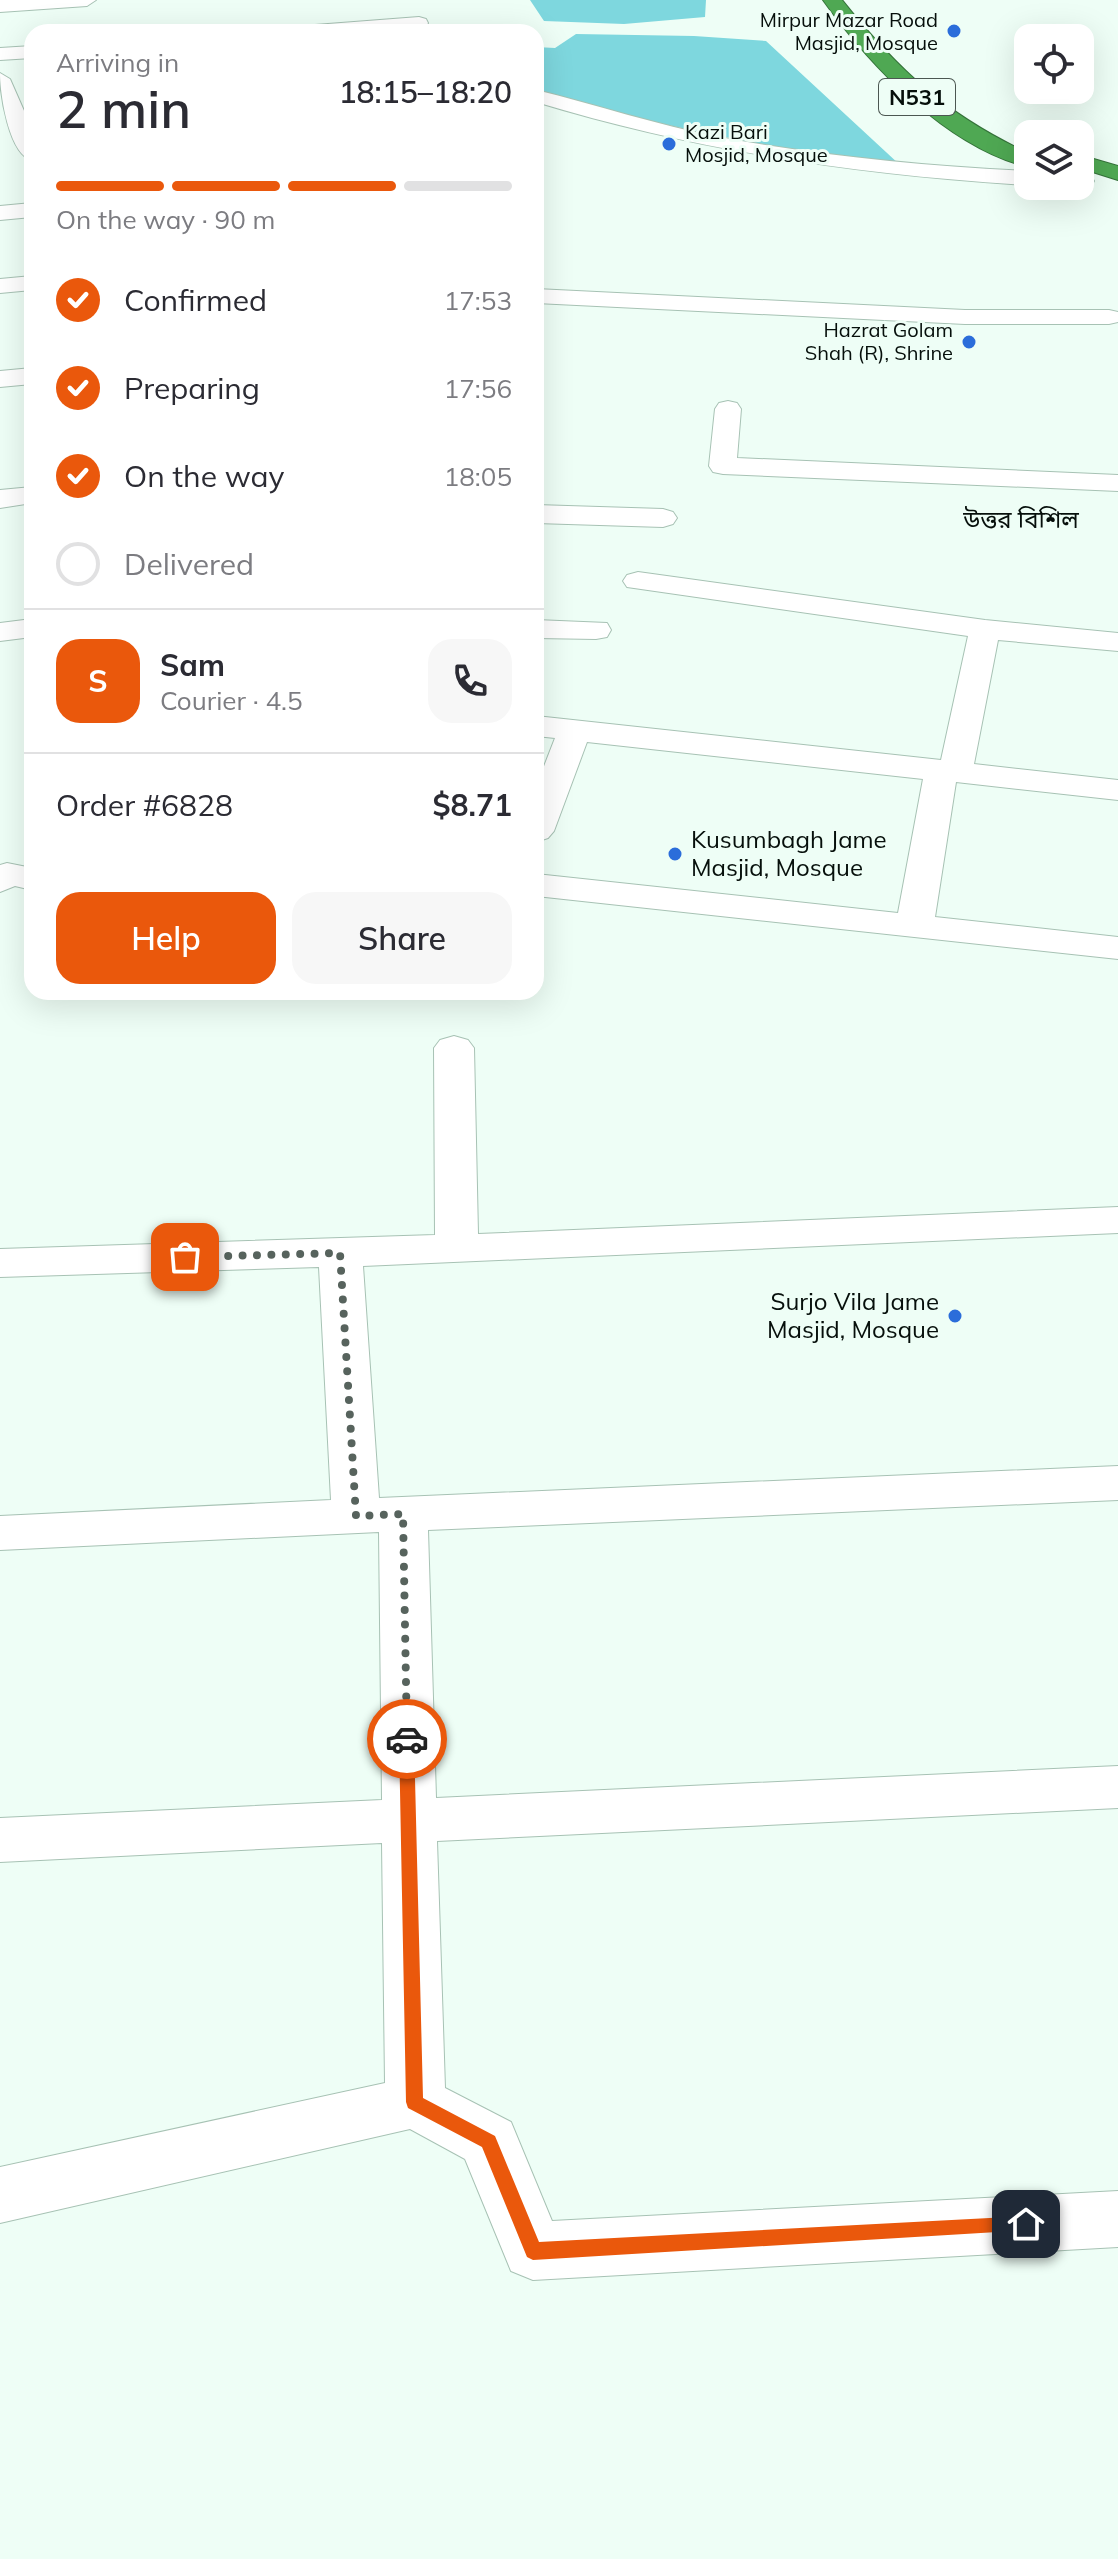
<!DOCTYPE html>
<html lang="en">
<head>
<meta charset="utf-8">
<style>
  :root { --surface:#fff; --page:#f7f7f7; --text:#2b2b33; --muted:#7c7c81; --line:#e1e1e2; --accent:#ea580c }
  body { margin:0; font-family:Mulish,"Noto Sans Bengali",sans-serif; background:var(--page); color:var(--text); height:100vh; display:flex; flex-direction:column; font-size:30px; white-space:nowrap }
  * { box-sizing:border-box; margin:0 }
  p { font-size:26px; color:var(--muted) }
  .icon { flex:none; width:44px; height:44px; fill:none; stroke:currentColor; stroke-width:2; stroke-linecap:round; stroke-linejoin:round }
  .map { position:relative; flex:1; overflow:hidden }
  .sheet { position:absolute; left:24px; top:24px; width:520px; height:976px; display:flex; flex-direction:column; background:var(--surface); border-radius:24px; box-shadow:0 8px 32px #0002 }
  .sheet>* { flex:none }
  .fabs { position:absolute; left:1014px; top:24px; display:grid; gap:16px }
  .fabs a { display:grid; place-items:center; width:80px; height:80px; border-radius:16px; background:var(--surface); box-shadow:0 8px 32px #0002; font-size:40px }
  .pin { position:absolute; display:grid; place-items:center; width:68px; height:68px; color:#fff; margin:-34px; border-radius:16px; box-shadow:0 4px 12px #0006 }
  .courier { position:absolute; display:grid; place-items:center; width:80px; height:80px; margin:-40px; border:6px solid #ea580c; border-radius:50%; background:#fff; color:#222; box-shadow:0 2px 10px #0007 }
  .headline em { font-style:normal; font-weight:600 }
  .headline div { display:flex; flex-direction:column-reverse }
  .headline { display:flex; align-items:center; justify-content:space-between; height:136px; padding:0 32px }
  h1 { font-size:52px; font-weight:600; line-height:60px }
  .bar { display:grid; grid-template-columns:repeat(4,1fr); gap:12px 8px; align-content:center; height:96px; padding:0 32px }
  .bar i { height:10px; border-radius:6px; background:var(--line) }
  .bar .on { background:var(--accent) }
  .bar p { grid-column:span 4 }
  .line { display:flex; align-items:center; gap:20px; padding:0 32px; border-top:2px solid var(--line) }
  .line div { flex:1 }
  .round { display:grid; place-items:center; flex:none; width:84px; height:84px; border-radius:24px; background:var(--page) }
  ol { padding:0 32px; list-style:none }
  li { display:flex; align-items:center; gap:24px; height:88px }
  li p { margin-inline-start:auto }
  li .icon { padding:8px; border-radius:50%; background:var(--accent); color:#fff; stroke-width:4 }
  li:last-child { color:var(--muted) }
  li i { width:44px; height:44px; border:4px solid var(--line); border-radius:50% }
  .button { display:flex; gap:16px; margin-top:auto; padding:16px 32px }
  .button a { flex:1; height:92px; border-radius:24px; background:var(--accent); color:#fff; font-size:32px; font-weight:600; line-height:92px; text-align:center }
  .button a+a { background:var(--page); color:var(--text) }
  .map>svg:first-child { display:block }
  .water { fill:#7ed7de }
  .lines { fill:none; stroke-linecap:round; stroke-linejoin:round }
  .minor-casing { stroke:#a7c2b4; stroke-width:2 }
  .highway-casing { stroke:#35723a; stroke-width:2 }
  .minor { fill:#fff; fill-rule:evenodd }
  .highway { fill:#4fa853; fill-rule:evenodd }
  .route { fill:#ea580c }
  .done { stroke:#57635d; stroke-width:8; stroke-dasharray:0 14.4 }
  .poi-dot { fill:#2b6dda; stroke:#eefef6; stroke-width:3 }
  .labels { text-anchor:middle; stroke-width:6; stroke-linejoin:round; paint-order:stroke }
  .far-poi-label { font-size:20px; fill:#060f0b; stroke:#eefef6; text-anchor:end }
  .shield { fill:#eefef6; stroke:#4c5752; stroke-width:2 }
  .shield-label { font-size:22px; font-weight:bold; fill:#060f0b }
  .far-quarter-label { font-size:24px; fill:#060f0b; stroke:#eefef6 }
  .poi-label { font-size:24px; fill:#060f0b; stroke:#eefef6; text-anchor:start }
</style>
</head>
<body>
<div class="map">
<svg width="1118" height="2559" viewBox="0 0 1118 2559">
  <rect width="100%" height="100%" fill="#eefef6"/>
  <path class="water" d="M530,0H706L705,17L624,24L544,21Z
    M576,34L694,36L766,41L900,165C776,149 656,126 536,92V47L555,48Z"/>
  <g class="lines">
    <g class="minor-casing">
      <path id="minor" d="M0,0H96L87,6L0,12Z
        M419,17L426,19L428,23L426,27L376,32H292L302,26Z
        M32,46V58L0,60V48Z
        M0,73L10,79L32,129V160C9,155 0,94 0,73Z
        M536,90C597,105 657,125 719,137C821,156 924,166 1028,171V185C860,175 697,151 536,102Z
        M1080,174L1091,176L1094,181L1091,186H1074H1080Z
        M32,203V217L0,220V206Z
        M32,276V290L0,293V279Z
        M536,289L965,310H1109L1118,312V322L1109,324H965L536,303Z
        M32,368V384L0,387V371Z
        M728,401L737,403L741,409L737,458L1118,475V491L723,474L713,472L709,466L715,409L719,403Z
        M32,487V503L0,508V490Z
        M536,505L663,509L673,512L677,518L673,524L663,527L536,523Z
        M638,572L985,620L1118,633V651L998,640L974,764L1118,780V800L956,782L935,917L1118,937V959L536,896V874L898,913L923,779L587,742L554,831L548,838L536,842V787L555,738L536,736V716L941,760L968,636L627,587L623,581L627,575Z
        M32,619V637L0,641V623Z
        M536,620L607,623L611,630L607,637L596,639L536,638Z
        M7,863L32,868V890L15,886L0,892V865Z
        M454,1036L468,1040L474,1048L478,1234L1118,1207V1233L363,1266L379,1498L1118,1466V1500L428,1530L436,1798L1118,1766V1808L437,1841L445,2088L511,2122L552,2221L1118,2191V2247L533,2280L511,2271L465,2159L410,2129L0,2223V2167L385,2083L382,1843L0,1862V1818L382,1800L379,1532L0,1550V1516L331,1500L319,1267L0,1277V1249L435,1235L434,1048L440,1040Z"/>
    </g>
    <g class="highway-casing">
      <path id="highway" d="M823,0H842C897,69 946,115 1028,153V167C947,147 870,66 823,0Z
        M1080,155L1118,166V180L1080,168Z"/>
    </g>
    <use href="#minor" class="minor"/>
    <use href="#highway" class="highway"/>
  </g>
  <path class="route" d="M407,1733L414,1739L423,2098L495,2136L539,2242L1026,2216L1032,2218L1035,2224L1032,2230L533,2260L527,2257L482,2147L408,2108L406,2102L399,1739Z"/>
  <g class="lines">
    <path class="done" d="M185,1257L340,1253L356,1516L403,1514L407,1739"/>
  </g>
  <g class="poi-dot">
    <circle cx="954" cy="31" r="8"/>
    <circle cx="669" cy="144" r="8"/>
    <circle cx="969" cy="342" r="8"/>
    <circle cx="675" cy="854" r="8"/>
    <circle cx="955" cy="1316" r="8"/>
  </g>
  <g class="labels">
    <g class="far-poi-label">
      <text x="938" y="27">Mirpur Mazar Road<tspan x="938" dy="23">Masjid, Mosque</tspan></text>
      <text x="685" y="139" text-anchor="start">Kazi Bari<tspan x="685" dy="23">Mosjid, Mosque</tspan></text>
      <text x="953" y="337">Hazrat Golam<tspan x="953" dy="23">Shah (R), Shrine</tspan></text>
    </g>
    <rect class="shield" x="879" y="79" width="76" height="36" rx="6"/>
    <g class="shield-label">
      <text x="917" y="105">N531</text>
    </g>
    <g class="far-quarter-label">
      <text x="1021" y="528">উত্তর বিশিল</text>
    </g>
    <g class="poi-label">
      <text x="691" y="848">Kusumbagh Jame<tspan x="691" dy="28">Masjid, Mosque</tspan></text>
      <text x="939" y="1310" text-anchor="end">Surjo Vila Jame<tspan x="939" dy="28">Masjid, Mosque</tspan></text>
    </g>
  </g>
</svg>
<div class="fabs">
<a><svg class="icon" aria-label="locate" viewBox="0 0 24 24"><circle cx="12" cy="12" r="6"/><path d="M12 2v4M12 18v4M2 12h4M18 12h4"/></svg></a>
<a><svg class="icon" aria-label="layers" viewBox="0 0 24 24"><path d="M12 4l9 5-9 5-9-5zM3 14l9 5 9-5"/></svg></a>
</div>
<div class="pin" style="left:185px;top:1257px;background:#ea580c"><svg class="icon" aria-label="bag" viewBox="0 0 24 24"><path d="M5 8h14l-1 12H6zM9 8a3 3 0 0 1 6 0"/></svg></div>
<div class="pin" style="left:1026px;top:2224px;background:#1f2937"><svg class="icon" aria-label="home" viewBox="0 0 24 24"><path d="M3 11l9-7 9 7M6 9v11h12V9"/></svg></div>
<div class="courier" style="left:407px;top:1739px"><svg class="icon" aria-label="car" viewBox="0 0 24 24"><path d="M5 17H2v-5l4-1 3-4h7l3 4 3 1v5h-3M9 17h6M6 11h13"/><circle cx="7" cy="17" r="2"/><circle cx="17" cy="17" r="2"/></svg></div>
<section class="sheet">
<div class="headline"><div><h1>2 min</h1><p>Arriving in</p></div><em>18:15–18:20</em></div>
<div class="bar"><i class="on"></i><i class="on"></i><i class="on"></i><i></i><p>On the way · 90 m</p></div>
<ol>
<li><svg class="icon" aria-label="check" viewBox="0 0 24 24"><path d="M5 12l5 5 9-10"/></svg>Confirmed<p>17:53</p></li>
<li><svg class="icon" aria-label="check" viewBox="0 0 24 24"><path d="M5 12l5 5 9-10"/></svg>Preparing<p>17:56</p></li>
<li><svg class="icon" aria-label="check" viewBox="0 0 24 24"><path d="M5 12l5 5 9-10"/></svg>On the way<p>18:05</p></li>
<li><i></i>Delivered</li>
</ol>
<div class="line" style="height:144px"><b class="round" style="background:var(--accent);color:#fff">S</b><div><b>Sam</b><p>Courier · 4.5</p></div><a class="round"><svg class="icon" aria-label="phone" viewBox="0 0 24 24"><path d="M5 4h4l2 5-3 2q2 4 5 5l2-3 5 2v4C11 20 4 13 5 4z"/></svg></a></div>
<div class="line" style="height:104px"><div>Order #6828</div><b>$8.71</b></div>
<div class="button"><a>Help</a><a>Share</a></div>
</section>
</div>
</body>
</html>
